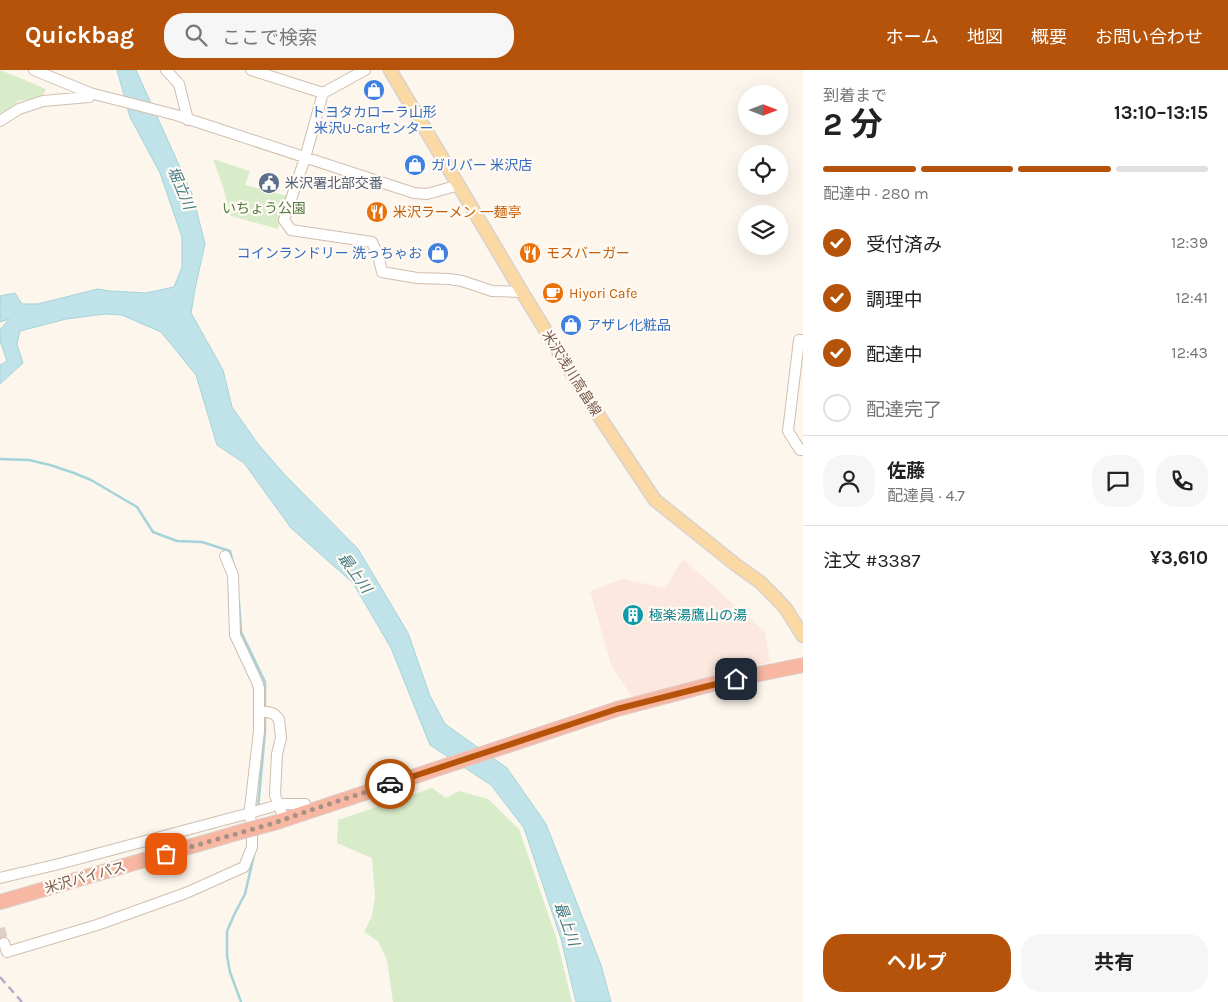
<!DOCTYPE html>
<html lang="ja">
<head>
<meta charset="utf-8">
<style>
  :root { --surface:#fff; --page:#f6f6f6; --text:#222; --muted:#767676; --line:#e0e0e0; --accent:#b45309 }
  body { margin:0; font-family:Karla,"Noto Sans JP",sans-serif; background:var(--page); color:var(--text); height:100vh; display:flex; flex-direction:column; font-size:19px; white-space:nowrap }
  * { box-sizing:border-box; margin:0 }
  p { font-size:16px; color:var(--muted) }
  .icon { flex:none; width:28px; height:28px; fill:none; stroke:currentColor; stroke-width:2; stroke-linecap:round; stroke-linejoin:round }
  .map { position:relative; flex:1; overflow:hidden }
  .drawer { display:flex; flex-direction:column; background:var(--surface); width:425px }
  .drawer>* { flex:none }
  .needle { width:32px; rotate:90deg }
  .tools { position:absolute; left:738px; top:15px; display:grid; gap:10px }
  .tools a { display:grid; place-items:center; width:50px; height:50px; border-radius:50%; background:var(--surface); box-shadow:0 5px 20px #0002; font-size:25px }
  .pin { position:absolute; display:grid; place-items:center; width:42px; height:42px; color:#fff; margin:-21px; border-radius:10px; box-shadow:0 2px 8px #0006 }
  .courier { position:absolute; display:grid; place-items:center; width:50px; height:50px; margin:-25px; border:4px solid #b45309; border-radius:50%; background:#fff; color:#222; box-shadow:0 1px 6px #0007 }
  .summary em { font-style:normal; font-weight:700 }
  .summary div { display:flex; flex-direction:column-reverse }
  .summary { display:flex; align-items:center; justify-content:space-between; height:85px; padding:0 20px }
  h1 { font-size:32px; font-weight:700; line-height:38px }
  .bar { display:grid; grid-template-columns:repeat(4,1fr); gap:8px 5px; align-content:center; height:60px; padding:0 20px }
  .bar i { height:6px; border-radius:4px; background:var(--line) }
  .bar .current { background:var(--accent) }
  .bar p { grid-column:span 4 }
  .line { display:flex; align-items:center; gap:12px; padding:0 20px; border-top:1px solid var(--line) }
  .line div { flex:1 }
  .round { display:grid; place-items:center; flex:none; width:52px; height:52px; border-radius:20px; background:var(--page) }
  ol { padding:0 20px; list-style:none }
  li { display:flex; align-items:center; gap:15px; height:55px }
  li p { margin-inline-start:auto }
  li .icon { padding:5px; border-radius:50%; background:var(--accent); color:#fff; stroke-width:4 }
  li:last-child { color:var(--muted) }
  li i { width:28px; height:28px; border:2px solid var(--line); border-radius:50% }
  .primary-button { display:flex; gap:10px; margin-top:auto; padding:10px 20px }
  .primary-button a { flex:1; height:58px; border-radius:20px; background:var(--accent); color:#fff; font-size:20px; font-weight:700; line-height:58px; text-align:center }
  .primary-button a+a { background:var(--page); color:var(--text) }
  header { display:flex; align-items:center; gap:30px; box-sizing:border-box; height:70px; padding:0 25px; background:var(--accent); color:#fff }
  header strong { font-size:24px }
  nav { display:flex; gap:28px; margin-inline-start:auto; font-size:18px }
  .search { width:350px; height:45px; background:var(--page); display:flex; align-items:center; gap:12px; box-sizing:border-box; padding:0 18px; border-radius:20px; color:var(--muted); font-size:19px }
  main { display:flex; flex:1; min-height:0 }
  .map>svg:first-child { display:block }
  .commercial { fill:#fde8e0 }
  .green { fill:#d8ecc9 }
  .water { fill:#bfe3e8; stroke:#a5d3da }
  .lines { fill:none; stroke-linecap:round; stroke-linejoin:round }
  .stream { stroke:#a5d3da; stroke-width:2.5 }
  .minor-tunnel { stroke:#dcd0c4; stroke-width:10; stroke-dasharray:10 5; stroke-linecap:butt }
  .minor-casing { stroke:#d1beb0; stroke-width:12 }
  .major-casing { stroke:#dad1cd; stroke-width:15 }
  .highway-casing { stroke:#dad1cd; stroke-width:16 }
  .minor { stroke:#fff; stroke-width:10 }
  .major { stroke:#fbd9a5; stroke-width:12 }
  .highway { stroke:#f7b7a3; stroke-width:14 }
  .rail { stroke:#b9a8c9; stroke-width:2.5; stroke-dasharray:8 5; stroke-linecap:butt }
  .highway-bridge-casing { stroke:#dad1cd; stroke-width:16; stroke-linecap:butt }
  .highway-bridge { stroke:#f7b7a3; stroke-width:14 }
  .done { stroke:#a89285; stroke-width:5; stroke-dasharray:0 9 }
  .route { stroke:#b45309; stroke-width:6 }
  .labels { text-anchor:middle; stroke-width:4.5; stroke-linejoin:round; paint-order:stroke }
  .shop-label { font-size:14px; fill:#366cbe; stroke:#fffaf3; text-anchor:start }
  .service-label { font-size:14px; fill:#4e5e75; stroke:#fffaf3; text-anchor:start }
  .park-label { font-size:14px; fill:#537a41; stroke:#fffaf3 }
  .food-label { font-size:14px; fill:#c56008; stroke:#fffaf3; text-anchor:start }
  .street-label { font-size:14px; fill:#7a5c4d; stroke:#fffaf3 }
  .culture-label { font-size:14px; fill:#0d838f; stroke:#fffaf3; text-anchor:start }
  .water-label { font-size:15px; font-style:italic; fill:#437c86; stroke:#fffaf3 }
</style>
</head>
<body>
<header>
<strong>Quickbag</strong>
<div class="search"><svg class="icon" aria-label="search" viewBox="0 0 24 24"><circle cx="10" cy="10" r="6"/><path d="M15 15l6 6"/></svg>ここで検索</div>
<nav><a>ホーム</a><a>地図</a><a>概要</a><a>お問い合わせ</a></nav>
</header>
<main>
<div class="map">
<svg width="803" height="932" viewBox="0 0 803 932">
  <rect width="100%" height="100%" fill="#fdf6ec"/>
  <path class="commercial" d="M683,489L765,562L770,592L632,627L611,595L590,521L622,509L665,518Z"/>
  <path class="green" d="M0,0L46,19L42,27L18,31L8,41L0,45Z
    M213,89L250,101L245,115L288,126L278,159L231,146L223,117Z
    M432,718L446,728L459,721L488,729L519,759L557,870L572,932H393L387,890L378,871L364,862L372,846L375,826L372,788L337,773L338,750Z"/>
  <path class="water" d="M117,0H136L193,126L205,174L195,219L191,243L223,300L232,337L258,374L285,405L358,479L408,563L430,626L445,654L507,698L546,754L601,895L611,932H576L561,869L524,758L491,715L430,675L391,578L353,513L291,458L244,393L217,375L196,305L161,262L122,245L105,244L66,249L20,261L17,274L23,293L0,314V295L7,291L0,271V260L9,249L0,252V226L15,223L22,234H38L98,219L110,221L146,223L174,217L182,197V167L160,103L130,47Z"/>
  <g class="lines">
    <path class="stream" d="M0,389L29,390L50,395L74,403L91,410L137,437L153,462L177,471L202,472L230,481L234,496
      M239,532L241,562L265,612V638
      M258,738L265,662V644
      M241,932L230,902L227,886V861L235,843L245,824L254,785"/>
    <path class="minor-tunnel" d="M0,858L4,873"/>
    <g class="minor-casing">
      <path id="minor" d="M34,0L90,23L176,45L414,123L427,124L459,115
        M166,0L179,14L188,50
        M251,0L323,23
        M365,0L323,23L305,88L284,150L291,160L372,172L378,185L382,202L417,208L449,209L462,211L492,221L522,222
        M0,51L19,39L43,31L89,27L90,23
        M803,270H799L788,361L800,380H803
        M260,642H268L274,644L279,649L281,668L277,684L275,725L284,749
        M284,734H305L307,741
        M251,754L250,743L271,737
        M0,808L59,794L250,743V738L259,661V618L257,612L235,565L233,505L225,486
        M4,873L7,882L97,855L186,823L244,797L252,777V766"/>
    </g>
    <g class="major-casing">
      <path id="major" d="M390,0L522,222L587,328L655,430L736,495L760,512L776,528L786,539L803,566"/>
    </g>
    <g class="highway-casing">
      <path id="highway" d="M274,753L617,639L720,612L803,595
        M0,832L240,762"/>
    </g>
    <use href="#minor" class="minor"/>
    <use href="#major" class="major"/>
    <use href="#highway" class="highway"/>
    <path class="rail" d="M0,907L22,932"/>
    <g class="highway-bridge-casing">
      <path id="highway-bridge" d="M240,762L274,753"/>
    </g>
    <use href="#highway-bridge" class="highway-bridge"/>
  </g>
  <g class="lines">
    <path class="done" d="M166,784L274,753L317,738L390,714"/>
    <path class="route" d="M390,714L617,639L736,609"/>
  </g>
  <defs>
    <g id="shop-disc" transform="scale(1.125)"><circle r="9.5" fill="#3f7fe0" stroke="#fffaf3"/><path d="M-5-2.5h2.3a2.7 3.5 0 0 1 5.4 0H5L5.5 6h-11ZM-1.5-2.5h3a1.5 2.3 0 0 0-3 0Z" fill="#fff"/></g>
    <g id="civic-disc" transform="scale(1.125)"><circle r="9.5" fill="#5c6f8a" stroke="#fffaf3"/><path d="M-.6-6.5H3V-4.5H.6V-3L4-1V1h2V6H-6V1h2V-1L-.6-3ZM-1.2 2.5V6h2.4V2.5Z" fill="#fff"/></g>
    <g id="restaurant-disc" transform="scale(1.125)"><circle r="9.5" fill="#e8710a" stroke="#fffaf3"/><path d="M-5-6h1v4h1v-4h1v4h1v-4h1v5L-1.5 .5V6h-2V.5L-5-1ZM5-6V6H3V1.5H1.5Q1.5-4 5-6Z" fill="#fff"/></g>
    <g id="cafe-disc" transform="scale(1.125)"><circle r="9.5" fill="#e8710a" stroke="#fffaf3"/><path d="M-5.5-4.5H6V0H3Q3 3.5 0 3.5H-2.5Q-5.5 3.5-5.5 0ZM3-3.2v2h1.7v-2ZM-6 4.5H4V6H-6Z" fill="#fff"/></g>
    <g id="building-disc" transform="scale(1.125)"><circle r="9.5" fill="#0f9aa8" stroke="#fffaf3"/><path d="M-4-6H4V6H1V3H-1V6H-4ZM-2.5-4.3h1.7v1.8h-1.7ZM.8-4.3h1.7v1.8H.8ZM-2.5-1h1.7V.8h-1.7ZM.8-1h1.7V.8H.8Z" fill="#fff"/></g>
  </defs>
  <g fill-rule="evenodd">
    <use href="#shop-disc" x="374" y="20"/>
    <use href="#shop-disc" x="415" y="95"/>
    <use href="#civic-disc" x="269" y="113"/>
    <use href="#restaurant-disc" x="377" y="142"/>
    <use href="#shop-disc" x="438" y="183"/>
    <use href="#restaurant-disc" x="530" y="183"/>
    <use href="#cafe-disc" x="553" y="223"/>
    <use href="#shop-disc" x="571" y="255"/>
    <use href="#building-disc" x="633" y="545"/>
  </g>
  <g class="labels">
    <g class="shop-label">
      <text x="374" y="47" text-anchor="middle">トヨタカローラ山形<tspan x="374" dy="16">米沢U-Carセンター</tspan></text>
      <text x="431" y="100">ガリバー 米沢店</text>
      <text x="422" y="188" text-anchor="end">コインランドリー 洗っちゃお</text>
      <text x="587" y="260">アザレ化粧品</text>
    </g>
    <g class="service-label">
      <text x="285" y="118">米沢署北部交番</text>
    </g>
    <g class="park-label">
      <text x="264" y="143">いちょう公園</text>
    </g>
    <g class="food-label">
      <text x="393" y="147">米沢ラーメン 一麺亭</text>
      <text x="546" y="188">モスバーガー</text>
      <text x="569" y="228">Hiyori Cafe</text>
    </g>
    <g class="street-label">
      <text transform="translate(572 303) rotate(58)" y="5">米沢浅川高畠線</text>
      <text transform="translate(85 807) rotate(-16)" y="5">米沢バイパス</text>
    </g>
    <g class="culture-label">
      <text x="649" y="550">極楽湯鷹山の湯</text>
    </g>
    <g class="water-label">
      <text transform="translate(181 118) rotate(67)" y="5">堀立川</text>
      <text transform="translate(355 503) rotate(54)" y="5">最上川</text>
      <text transform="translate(567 854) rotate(70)" y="5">最上川</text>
    </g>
  </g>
</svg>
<div class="tools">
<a><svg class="needle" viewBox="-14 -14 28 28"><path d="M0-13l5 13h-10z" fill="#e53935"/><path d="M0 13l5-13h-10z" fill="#767676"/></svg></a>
<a><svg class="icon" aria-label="locate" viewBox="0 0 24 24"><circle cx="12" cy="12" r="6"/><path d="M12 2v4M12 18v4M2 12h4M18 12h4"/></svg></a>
<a><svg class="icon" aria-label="layers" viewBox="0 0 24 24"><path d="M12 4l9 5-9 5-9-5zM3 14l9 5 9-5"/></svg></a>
</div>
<div class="pin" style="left:166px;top:784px;background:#ea580c"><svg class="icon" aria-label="bag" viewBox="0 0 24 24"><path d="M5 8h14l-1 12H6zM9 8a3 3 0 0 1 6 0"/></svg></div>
<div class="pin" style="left:736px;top:609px;background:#1f2937"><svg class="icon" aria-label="home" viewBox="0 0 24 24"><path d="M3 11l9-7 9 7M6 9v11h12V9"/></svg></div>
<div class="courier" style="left:390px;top:714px"><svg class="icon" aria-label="car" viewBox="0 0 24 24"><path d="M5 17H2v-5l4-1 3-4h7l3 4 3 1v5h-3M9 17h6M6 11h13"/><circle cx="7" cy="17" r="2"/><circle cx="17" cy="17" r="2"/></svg></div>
</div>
<section class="drawer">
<div class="summary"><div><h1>2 分</h1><p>到着まで</p></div><em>13:10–13:15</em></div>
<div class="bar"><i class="current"></i><i class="current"></i><i class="current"></i><i></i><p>配達中 · 280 m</p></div>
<ol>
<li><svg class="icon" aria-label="check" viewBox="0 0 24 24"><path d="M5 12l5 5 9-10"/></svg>受付済み<p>12:39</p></li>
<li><svg class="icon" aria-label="check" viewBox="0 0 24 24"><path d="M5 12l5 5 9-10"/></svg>調理中<p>12:41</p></li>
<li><svg class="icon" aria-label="check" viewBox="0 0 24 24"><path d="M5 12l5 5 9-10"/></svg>配達中<p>12:43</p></li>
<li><i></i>配達完了</li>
</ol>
<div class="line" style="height:90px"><a class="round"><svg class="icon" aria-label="person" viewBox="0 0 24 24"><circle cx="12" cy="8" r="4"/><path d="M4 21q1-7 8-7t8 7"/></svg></a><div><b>佐藤</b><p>配達員 · 4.7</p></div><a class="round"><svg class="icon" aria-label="chat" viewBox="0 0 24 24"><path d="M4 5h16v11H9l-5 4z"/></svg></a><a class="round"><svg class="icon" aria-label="phone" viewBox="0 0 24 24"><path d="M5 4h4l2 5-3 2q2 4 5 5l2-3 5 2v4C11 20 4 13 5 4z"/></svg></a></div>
<div class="line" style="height:65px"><div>注文 #3387</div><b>¥3,610</b></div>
<div class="primary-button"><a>ヘルプ</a><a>共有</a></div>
</section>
</main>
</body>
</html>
